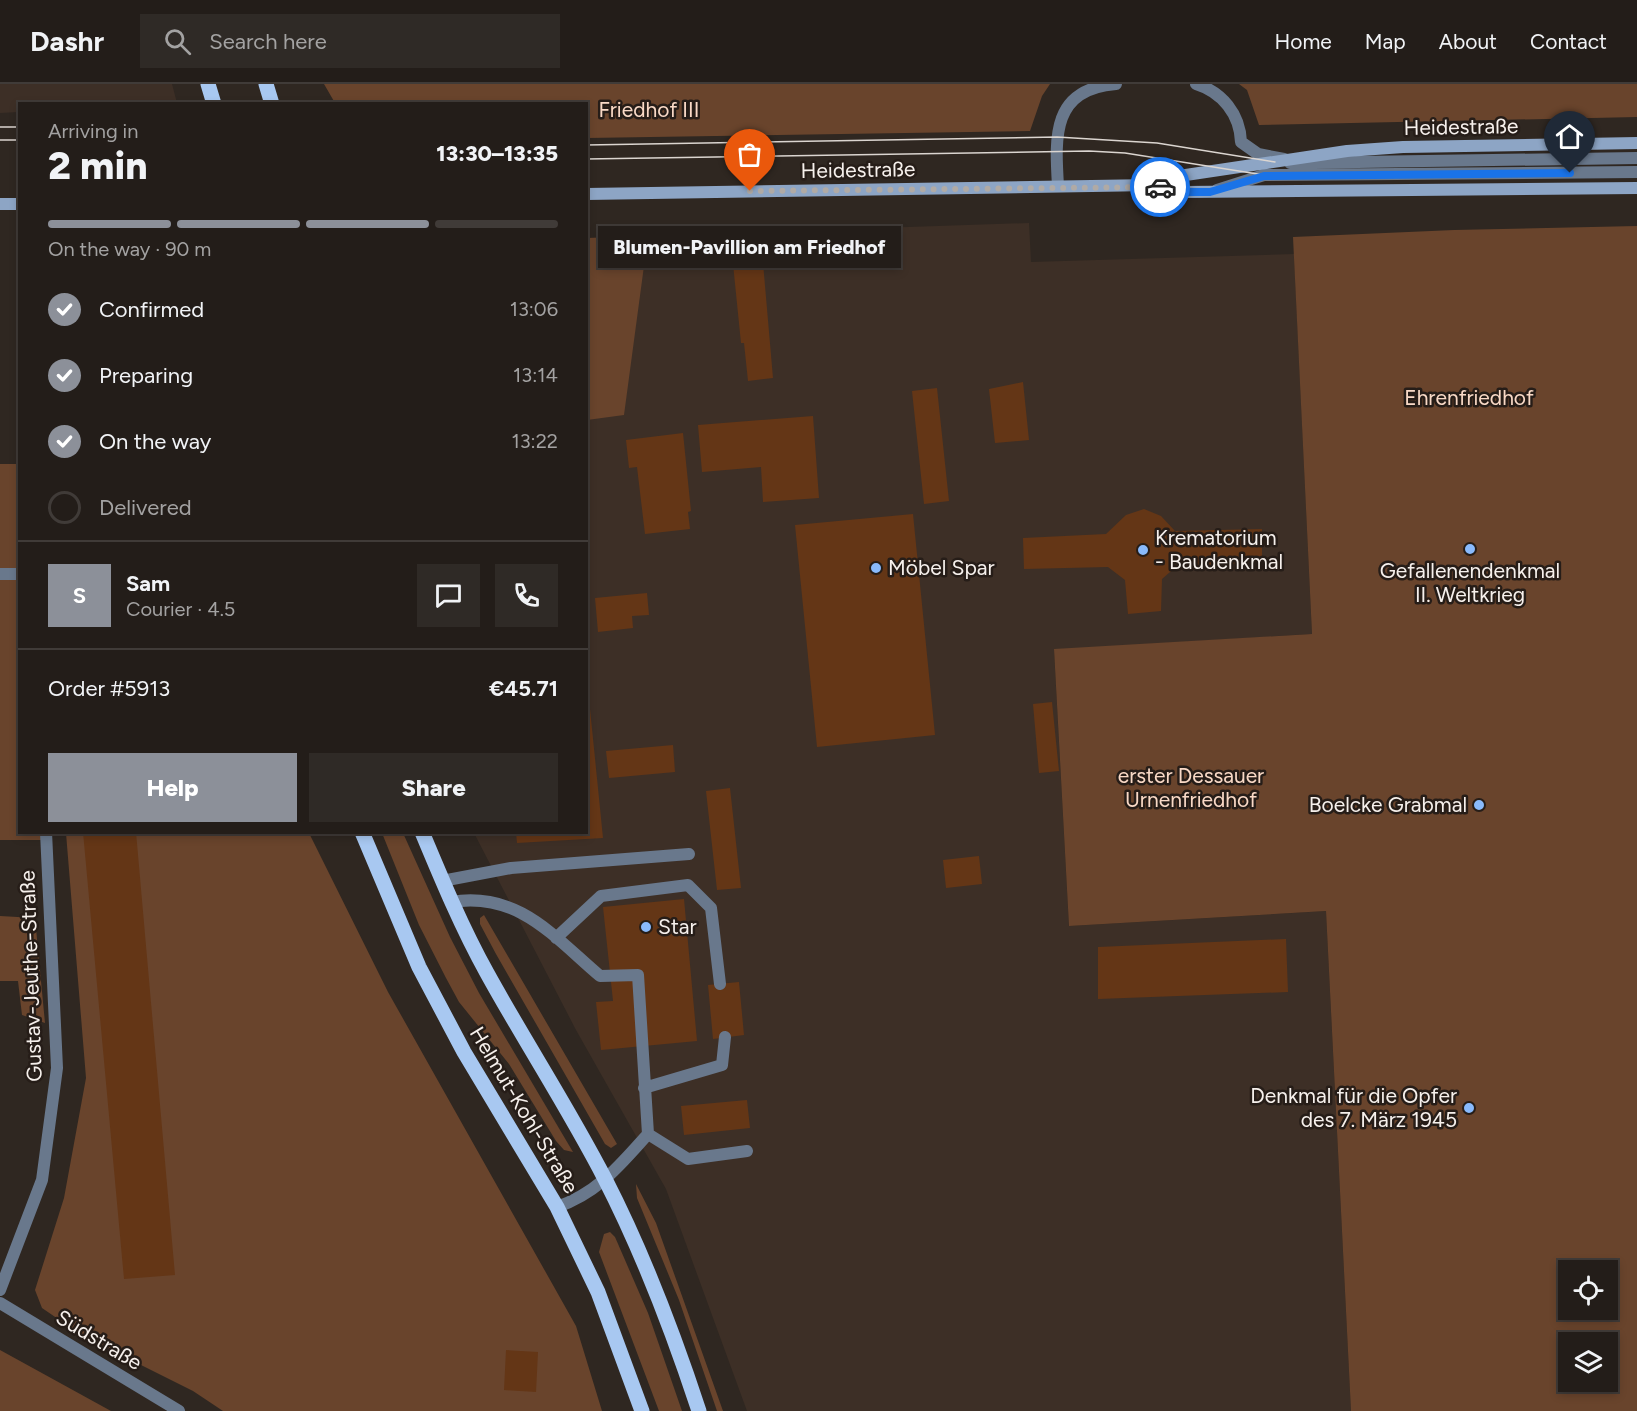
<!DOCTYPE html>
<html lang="en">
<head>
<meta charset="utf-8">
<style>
  :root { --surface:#231d19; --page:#2f2a26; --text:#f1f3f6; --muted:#a3a2a2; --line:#403b38; --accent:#8c9099 }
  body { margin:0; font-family:Figtree,sans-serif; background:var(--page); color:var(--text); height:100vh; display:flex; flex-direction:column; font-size:22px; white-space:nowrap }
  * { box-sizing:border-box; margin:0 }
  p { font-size:20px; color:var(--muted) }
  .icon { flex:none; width:33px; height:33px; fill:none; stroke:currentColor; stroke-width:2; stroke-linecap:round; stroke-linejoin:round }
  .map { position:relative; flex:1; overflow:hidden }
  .side { position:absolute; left:18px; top:18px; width:570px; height:732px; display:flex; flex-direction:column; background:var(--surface); border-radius:0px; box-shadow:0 3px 9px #0003,0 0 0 2px var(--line) }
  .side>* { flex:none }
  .tools { position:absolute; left:1558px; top:1176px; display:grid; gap:12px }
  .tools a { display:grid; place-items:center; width:60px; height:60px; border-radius:0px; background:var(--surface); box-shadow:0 3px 9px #0003,0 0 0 2px var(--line); font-size:30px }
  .pin { position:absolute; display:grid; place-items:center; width:51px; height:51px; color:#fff; margin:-62px -26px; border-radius:50% 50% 50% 0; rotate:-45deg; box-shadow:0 0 6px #0007 }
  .pin .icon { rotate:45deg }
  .courier { position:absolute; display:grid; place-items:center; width:60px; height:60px; margin:-30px; border:4px solid #1a73e8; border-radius:50%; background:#fff; color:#222; box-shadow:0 2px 8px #0007 }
  .bubble { position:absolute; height:42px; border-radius:0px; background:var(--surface); box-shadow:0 3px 9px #0003,0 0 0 2px var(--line); font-size:20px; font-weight:800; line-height:42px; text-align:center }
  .overview em { font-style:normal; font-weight:800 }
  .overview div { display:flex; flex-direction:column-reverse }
  .overview { display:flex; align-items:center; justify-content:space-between; height:102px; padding:0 30px }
  h1 { font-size:39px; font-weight:800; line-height:45px }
  .bar { display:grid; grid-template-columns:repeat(4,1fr); gap:9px 6px; align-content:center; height:72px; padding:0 30px }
  .bar i { height:8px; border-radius:4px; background:var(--line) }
  .bar .current { background:var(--accent) }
  .bar p { grid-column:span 4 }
  .line { display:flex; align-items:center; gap:15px; padding:0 30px; border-top:2px solid var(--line) }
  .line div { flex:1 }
  .round { display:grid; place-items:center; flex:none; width:63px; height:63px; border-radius:0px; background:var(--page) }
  ol { padding:0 30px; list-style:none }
  li { display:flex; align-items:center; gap:18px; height:66px }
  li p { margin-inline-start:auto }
  li .icon { padding:6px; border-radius:50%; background:var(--accent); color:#fff; stroke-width:4 }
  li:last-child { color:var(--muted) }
  li i { width:33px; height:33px; border:3px solid var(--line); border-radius:50% }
  .primary-button { display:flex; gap:12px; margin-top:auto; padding:12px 30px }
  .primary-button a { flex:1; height:69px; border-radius:0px; background:var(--accent); color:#fff; font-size:24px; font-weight:800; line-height:69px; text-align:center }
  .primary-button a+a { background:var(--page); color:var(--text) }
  header { display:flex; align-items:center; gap:36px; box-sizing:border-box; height:84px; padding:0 30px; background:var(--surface); border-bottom:2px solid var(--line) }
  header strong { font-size:28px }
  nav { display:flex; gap:33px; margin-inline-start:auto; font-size:21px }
  .search { width:420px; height:54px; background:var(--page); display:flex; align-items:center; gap:15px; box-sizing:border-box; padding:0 21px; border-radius:0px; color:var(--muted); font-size:22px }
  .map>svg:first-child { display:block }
  .built { fill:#3d2f26 }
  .green { fill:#69442c; fill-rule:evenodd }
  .building { fill:#643616 }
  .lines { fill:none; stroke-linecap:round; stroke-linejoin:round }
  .lane { stroke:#69788c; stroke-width:12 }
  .street { stroke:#69788c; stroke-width:12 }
  .secondary { stroke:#8da5c5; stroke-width:12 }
  .primary { stroke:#a8c8f1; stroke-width:15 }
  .tram { stroke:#dbd5d0; stroke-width:1.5 }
  .done { stroke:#b0aaa5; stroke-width:6; stroke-dasharray:0 10.8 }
  .route { stroke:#1a73e8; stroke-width:8 }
  .poi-dot { fill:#89bafc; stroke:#261d18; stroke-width:2 }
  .labels { text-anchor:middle; stroke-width:5; stroke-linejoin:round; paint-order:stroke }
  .park-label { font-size:21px; fill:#f9d9c6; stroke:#261d18 }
  .street-label { font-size:21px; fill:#f6f0ec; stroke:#261d18 }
  .poi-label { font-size:21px; fill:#f6f0ec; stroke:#261d18; text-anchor:start }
</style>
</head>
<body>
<header>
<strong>Dashr</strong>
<div class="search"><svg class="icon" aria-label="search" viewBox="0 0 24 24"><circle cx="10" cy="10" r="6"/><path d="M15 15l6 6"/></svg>Search here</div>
<nav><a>Home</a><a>Map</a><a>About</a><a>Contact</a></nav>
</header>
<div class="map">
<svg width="1637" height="1327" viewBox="0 0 1637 1327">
  <rect width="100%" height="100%" fill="#2f2721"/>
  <path class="built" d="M0,0H172L177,19L20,20L19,28L0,29Z
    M1029,139L1031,178L1294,170L1312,550L1054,566L1069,842L1326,827L1351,1327H747L666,1105L576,946L474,749L586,748L587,154Z"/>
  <path class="green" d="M324,0H1050L1042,12L1030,47L587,54L586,20L335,19Z
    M1239,0H1637V33L1259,41L1247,6Z
    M1637,142V1327H1351L1326,827L1069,842L1054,565L1312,550L1293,153L1454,146ZM1569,1186H1608V1226H1569ZM1569,1258H1608V1298H1569Z
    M648,152L624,331L587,336V154Z
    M0,380H19L20,748L46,749L47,756H0Z
    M66,749H309L388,908L576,1242L602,1327H223L193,1307L83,1252L42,1224L35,1206L64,1114L86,994Z
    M382,749H403L450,853L479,909L573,1068L564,1066L556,1057L509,980L459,918L446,894L419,841Z
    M484,831L617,1060L611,1064L605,1060L496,870L480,840V834Z
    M0,832L35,834L45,939L22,931L18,897H0Z
    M636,1100L656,1139L723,1327H717L679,1216L637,1114Z
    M610,1148L615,1153L648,1229L682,1327H659L599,1168L604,1150Z
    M0,1266L111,1327H0Z"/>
  <path class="building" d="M762,167L773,294L748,297L744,259H741L732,170Z
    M1023,298L1029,356L995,359L989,305Z
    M937,304L949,417L924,420L912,307Z
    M813,332L819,414L763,418L761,383L702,388L698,341Z
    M683,349L691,427L688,428L690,445L645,450L637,383L629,384L626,356Z
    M1144,425L1161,432L1175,447L1262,445V479L1177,482L1162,495L1161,527L1128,530L1125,496L1108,483L1024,485L1023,454L1106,450L1126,431Z
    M913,430L935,651L817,663L795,441Z
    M647,509L649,531L632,532L633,544L598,548L595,514Z
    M586,585L603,754L517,759L516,748H586Z
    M1052,618L1059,687L1039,689L1033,620Z
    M673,661L675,688L609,694L606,667Z
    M730,704L741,804L717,806L706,707Z
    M83,748H136L175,1191L124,1195Z
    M979,772L982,800L946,804L943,776Z
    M684,815L697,957L601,966L596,918L613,917L603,823Z
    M1286,855L1288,908L1098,915V863Z
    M739,898L744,951L713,955L708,901Z
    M747,1016L750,1044L684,1051L681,1022Z
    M506,1266L538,1268L536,1308L504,1306Z"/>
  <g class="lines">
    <path class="lane" d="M1290,79L1637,74
      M1217,106L1264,91L1637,88
      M442,797L511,784L689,770
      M451,818C518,807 553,852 600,892L638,891L648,1050C620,1081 598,1109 557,1123
      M556,854L601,812L688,801L711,824L720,900
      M644,1004L722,981L725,953
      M648,1050L688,1075L747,1067"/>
    <path class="street" d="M1196,0C1222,8 1240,30 1241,58L1258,70L1284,75
      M1058,102C1055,52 1052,5 1116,0
      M0,490H20
      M0,1206L42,1096L57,984L46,748
      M0,1219L179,1327"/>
    <path class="secondary" d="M1153,101L1179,92L1347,67L1403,63L1637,59
      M586,110L1152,101L1183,108L1637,104
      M0,120H20"/>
    <path class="primary" d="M208,0L214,20
      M266,0L272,20
      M362,748L419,883L464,968L557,1123L598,1208L642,1327
      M422,748C442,796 462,844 487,889C525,958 569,1025 605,1095C643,1169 673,1248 699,1327"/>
    <path class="tram" d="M0,43H20
      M0,56H20
      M586,61L1057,53L1157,59L1275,78
      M586,75L1089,67L1125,69L1264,91"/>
  </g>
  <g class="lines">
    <path class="done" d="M750,107L1160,103"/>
    <path class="route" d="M1160,103L1183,108H1210L1264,92L1570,89"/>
  </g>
  <g class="poi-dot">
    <circle cx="1470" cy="465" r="6"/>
    <circle cx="1143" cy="466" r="6"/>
    <circle cx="876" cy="484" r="6"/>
    <circle cx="1479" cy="721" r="6"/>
    <circle cx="646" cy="843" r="6"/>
    <circle cx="1469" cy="1024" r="6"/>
  </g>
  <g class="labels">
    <g class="park-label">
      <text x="649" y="33">Friedhof III</text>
      <text x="1469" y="321">Ehrenfriedhof</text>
      <text x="1191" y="699">erster Dessauer<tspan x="1191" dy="24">Urnenfriedhof</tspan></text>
    </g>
    <g class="street-label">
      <text transform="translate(1461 43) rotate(-1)" y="7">Heidestraße</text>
      <text transform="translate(858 86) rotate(-1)" y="7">Heidestraße</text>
      <text transform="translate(31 892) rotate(-92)" y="7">Gustav-Jeuthe-Straße</text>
      <text transform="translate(524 1026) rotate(59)" y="7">Helmut-Kohl-Straße</text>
      <text transform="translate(99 1256) rotate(31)" y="7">Südstraße</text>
    </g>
    <g class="poi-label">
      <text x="1155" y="461">Krematorium<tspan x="1155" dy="24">- Baudenkmal</tspan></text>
      <text x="888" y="491">Möbel Spar</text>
      <text x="1470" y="494" text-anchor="middle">Gefallenendenkmal<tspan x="1470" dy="24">II. Weltkrieg</tspan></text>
      <text x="1467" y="728" text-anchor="end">Boelcke Grabmal</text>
      <text x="658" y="850">Star</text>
      <text x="1457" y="1019" text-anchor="end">Denkmal für die Opfer<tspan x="1457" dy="24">des 7. März 1945</tspan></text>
    </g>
  </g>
</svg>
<div class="tools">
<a><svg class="icon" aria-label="locate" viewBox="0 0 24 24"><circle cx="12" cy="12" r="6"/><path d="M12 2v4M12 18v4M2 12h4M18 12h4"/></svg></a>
<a><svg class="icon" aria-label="layers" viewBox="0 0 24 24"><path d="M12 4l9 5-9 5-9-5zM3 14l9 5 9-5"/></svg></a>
</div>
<div class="pin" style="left:750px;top:107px;background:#ea580c"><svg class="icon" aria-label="bag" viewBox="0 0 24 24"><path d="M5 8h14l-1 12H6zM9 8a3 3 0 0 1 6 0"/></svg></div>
<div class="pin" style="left:1570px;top:89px;background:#1f2937"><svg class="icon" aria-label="home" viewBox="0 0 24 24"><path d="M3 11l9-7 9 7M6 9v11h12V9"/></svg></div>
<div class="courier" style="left:1160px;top:103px"><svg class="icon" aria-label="car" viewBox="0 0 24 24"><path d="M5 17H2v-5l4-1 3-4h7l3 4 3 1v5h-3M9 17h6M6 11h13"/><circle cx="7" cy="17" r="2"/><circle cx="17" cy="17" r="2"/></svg></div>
<div class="bubble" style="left:598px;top:142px;width:303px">Blumen-Pavillion am Friedhof</div>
<section class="side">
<div class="overview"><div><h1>2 min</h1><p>Arriving in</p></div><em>13:30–13:35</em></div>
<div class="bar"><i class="current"></i><i class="current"></i><i class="current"></i><i></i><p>On the way · 90 m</p></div>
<ol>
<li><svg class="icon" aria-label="check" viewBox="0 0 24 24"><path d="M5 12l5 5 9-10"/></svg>Confirmed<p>13:06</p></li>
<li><svg class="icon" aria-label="check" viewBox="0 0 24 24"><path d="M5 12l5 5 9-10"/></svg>Preparing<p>13:14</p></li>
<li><svg class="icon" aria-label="check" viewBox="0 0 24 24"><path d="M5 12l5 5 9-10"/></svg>On the way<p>13:22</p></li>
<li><i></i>Delivered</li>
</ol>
<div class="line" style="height:108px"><b class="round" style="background:var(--accent);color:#fff">S</b><div><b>Sam</b><p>Courier · 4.5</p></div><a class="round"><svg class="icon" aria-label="chat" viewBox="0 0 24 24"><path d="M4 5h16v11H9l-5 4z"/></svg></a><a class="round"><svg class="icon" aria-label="phone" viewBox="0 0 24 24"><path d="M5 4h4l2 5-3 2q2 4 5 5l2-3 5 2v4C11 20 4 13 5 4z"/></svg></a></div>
<div class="line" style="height:78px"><div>Order #5913</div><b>€45.71</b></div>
<div class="primary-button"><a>Help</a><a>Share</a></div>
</section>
</div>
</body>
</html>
